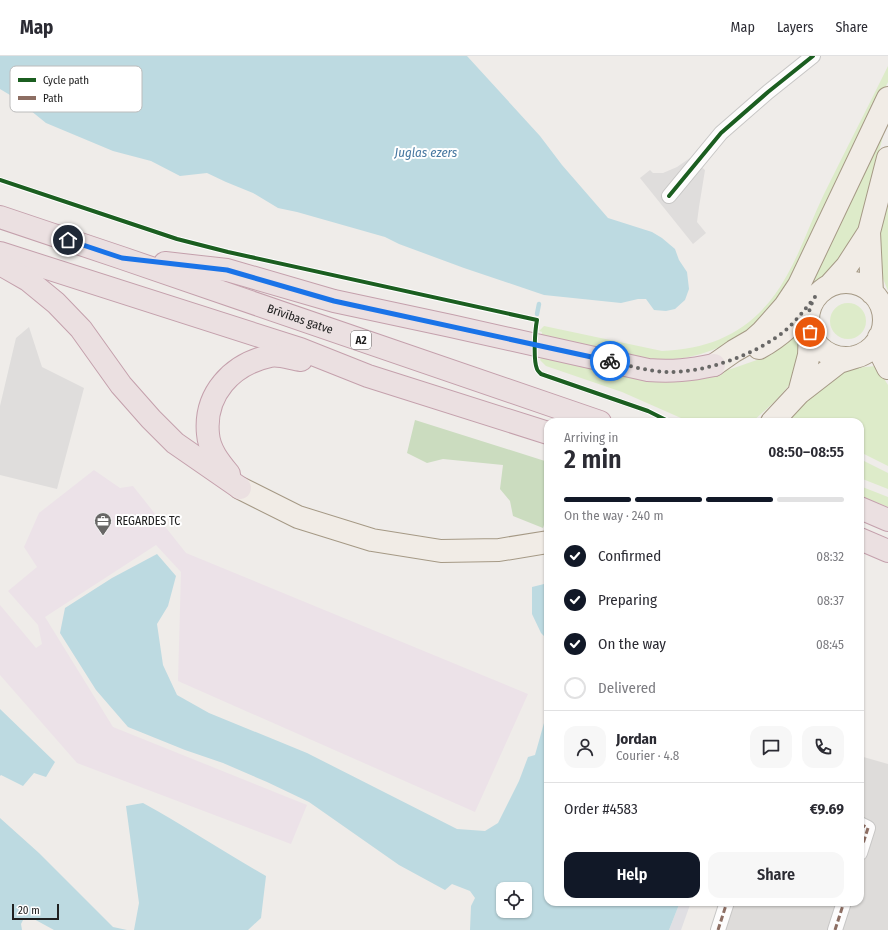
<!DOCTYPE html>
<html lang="en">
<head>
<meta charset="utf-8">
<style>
  :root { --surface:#fff; --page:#f7f7f7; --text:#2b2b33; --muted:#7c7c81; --line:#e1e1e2; --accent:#111827 }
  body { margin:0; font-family:"Fira Sans Condensed",sans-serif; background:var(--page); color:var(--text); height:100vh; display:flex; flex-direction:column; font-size:15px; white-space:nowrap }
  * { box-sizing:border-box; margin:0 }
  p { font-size:13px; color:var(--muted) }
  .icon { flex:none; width:22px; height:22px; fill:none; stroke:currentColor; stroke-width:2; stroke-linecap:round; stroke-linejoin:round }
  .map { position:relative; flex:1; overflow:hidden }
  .panel { position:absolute; left:544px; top:362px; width:320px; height:488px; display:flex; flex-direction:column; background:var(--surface); border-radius:12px; box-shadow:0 1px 3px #0004 }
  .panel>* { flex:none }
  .fabs { position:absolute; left:496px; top:826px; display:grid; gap:8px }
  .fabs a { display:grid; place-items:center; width:36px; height:36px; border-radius:8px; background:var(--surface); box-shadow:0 1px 3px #0004; font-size:20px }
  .scale { position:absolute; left:12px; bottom:10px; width:47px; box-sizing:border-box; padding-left:4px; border:2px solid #202020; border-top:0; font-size:11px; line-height:14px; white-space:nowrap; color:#202020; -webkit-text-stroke:3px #fff; paint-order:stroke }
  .pin { position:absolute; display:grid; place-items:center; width:34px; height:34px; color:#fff; margin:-17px; border:2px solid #fff; border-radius:50%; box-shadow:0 1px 4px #0007 }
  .courier { position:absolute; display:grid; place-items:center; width:40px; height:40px; margin:-20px; border:3px solid #1a73e8; border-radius:50%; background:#fff; color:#222; box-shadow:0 1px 5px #0007 }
  .headline em { font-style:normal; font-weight:600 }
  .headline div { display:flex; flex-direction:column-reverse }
  .headline { display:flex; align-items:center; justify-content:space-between; height:68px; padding:0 20px }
  h1 { font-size:26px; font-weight:600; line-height:30px }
  .bar { display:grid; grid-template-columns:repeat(4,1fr); gap:6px 4px; align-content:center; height:48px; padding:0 20px }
  .bar i { height:5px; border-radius:3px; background:var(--line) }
  .bar .on { background:var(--accent) }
  .bar p { grid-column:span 4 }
  .line { display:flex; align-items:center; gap:10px; padding:0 20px; border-top:1px solid var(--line) }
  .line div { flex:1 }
  .round { display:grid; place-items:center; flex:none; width:42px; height:42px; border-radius:12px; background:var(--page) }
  ol { padding:0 20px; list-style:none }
  li { display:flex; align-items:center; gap:12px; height:44px }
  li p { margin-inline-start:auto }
  li .icon { padding:4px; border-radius:50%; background:var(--accent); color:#fff; stroke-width:4 }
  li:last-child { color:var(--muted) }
  li i { width:22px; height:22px; border:2px solid var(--line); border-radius:50% }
  .primary-button { display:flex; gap:8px; margin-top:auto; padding:8px 20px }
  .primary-button a { flex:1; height:46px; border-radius:12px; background:var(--accent); color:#fff; font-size:16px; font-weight:600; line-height:46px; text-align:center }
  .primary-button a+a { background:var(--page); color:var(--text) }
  header { display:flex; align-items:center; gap:24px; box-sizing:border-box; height:56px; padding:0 20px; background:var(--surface); border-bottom:1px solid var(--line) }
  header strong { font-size:19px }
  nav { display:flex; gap:22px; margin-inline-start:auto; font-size:14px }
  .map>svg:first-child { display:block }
  .residential { fill:#dedcda }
  .industrial { fill:#ece2e8 }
  .grass { fill:#ddebc9 }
  .forest { fill:#cbdcbf }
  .parking { fill:#dfdddc }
  .plaza { fill:#e0dfe3 }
  .water { fill:#bddae1; fill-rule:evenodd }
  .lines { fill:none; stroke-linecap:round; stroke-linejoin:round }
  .stream { stroke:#bddae1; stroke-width:4.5 }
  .street-casing { stroke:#c7c6c5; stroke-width:16 }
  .primary-casing { stroke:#a59985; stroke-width:24 }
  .highway-casing { stroke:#c4a0ac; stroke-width:24 }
  .street { stroke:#fdfcfc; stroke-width:14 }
  .primary { stroke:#f1ece6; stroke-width:22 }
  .highway { stroke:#ebe0e1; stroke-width:22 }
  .quiet { stroke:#8d6e63; stroke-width:3; stroke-dasharray:6 3; stroke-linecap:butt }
  .cycleway-casing { stroke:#fff; stroke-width:6 }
  .cycleway { stroke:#1b5e20; stroke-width:4 }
  .done { stroke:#686766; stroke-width:4; stroke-dasharray:0 7.2 }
  .route { stroke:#1a73e8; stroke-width:5 }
  .labels { text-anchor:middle; stroke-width:4; stroke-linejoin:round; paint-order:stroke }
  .shield { fill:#fff; stroke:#636363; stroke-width:1 }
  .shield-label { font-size:11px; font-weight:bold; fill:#202020 }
  .street-label { font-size:12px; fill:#202020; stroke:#fff }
  .poi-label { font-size:12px; fill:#202020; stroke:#fff; text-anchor:start }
  .water-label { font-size:13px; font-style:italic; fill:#4677a0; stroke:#fff }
  .key { fill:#fff; stroke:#bcbcbc; stroke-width:1 }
  .key-label { font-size:11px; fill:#202020 }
</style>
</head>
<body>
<header>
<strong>Map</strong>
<nav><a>Map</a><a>Layers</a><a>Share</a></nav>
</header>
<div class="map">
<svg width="888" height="874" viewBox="0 0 888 874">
  <rect width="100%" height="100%" fill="#efece9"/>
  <path class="residential" d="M860,700L888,708V874H711L724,846H860Z"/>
  <path class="industrial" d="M94,414L120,432L133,430L186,497L528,638L475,756L178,625L181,516L156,489L45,561L113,671L307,749L291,788L77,707L0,619V549L36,592L42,588L38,569L8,535L37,511L24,491L39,457Z"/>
  <path class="grass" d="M888,10V26L785,234C780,241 775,249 769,256C765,261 760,264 755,268C726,293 688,307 650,303L541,281L542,276L539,275L544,270L662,295C718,293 759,270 786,221C801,195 811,165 824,138C845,95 867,53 888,10Z
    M887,64L859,175L832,218L815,232L802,248L767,277Z
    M888,129V235L882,220L877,174Z
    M830 265a18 18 0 1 1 36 0a18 18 0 1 1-36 0Z
    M797,276C801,281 801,284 802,290C804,323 774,346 752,366H690L622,336L546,310L540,304L542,299L695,322L731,313L771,299Z
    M876,310L888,329V410L860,396V366H786C801,350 815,333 833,321C845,313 862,311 876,310Z
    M860,403L888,417V433L860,422Z
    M860,430L888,441V451L860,440Z"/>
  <path class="forest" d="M415,364L548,406V456L543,472L513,460L510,445L500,433L503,409L443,403L427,407L407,397Z"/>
  <path class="parking" d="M690,102L705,114L699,151L697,166L706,177L693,188L640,122L650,114L653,117H663L677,111Z
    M29,271L42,311L84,332L57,433L0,419V350L16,282Z"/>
  <path class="plaza" d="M680,846H691L681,874H669Z"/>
  <path class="water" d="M0,0H467L540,80L562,109L608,162L652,176L662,182L675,193L679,204L687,216L689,233L685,244L675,253L666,255L654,254L646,243H638L621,247L544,239L464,212L399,188L385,181L297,156L278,152L253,137L226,126L207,117L180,120L151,105L113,95L46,67L15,42L0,33Z
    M157,498L176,520L168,550L157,568L163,609L177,639L209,657L307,697L457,773L485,775L498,767L519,725L528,701L535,699L544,667L548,661V846H680L669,874H470L471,850L475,842L470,835L452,828L445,834L399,809L309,746L267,726L223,707L185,694L128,671L96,634L60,577L65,552L112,522ZM503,833H525V855H503Z
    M548,527V584L541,577L532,558V531Z
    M0,653L55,706L46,721L34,717L23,730L1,719L0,720Z
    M143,747C185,770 224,796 266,820L261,862L248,874H134L139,847L126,750Z
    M0,762L39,797L113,871L127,874H54L32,862H24L21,868L22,874H0Z"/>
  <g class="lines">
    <path class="stream" d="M537,258L539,248"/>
    <g class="street-casing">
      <path id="street" d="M669,140L721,77L768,36L813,0
        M860,768L868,772L860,797
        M718,874L727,846
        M835,874L844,846"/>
    </g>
    <g class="primary-casing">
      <path id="primary" d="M808 264a38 38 0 1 1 76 0a38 38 0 1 1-76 0Z
        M829,230L847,210L869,176
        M872,237L869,176L888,102
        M879,281L882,300L888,312
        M759,292C782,279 795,266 812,245
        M714,309L734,295L753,284L762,276L785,250L799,229L888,42
        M799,337L809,299L810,276
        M772,366L799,337L839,306L855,301
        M240,432L298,461L372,484L441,495L499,494L548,486"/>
    </g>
    <g class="highway-casing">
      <g id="highway">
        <path id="s1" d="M0,161L122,202L600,366"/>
        <path d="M0,197L300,293L368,320L548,377"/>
        <path d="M165,207L227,214L334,245L451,270L648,314C672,316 690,314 714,309"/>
        <path d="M0,208L28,224L56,247L81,273L121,329L151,363L175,387L240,432"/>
        <path d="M229,418C220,407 209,394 208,378C204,338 232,308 270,300C279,298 292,303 301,304"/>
        <path d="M860,452L888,464"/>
        <path d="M860,483L888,495"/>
      </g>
    </g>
    <use href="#street" class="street"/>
    <use href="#primary" class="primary"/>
    <use href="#highway" class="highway"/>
    <path class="quiet" d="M860,768L868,772L860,797
      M718,874L727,846
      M835,874L844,846"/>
    <g class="cycleway-casing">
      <path id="cycleway" d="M0,124L177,183L228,196L537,264C535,274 533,304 537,313C537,314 540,317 541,318L648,355L670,366
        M669,140L721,77L768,36L813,0"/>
    </g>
    <use href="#cycleway" class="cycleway"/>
  </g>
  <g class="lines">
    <path class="done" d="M610,305C629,310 648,315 667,316C706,317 758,298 787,273C797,264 806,252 815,241C808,253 807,263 810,276"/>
    <path class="route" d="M68,184L122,202L227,214L334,245L610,305"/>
  </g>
  <defs>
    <g id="office-pin" transform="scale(0.9)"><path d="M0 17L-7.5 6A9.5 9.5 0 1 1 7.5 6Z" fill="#686766" stroke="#fff"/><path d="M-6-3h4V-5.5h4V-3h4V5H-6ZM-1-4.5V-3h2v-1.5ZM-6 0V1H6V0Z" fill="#fff"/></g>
  </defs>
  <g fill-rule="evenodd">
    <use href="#office-pin" x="103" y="465"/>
  </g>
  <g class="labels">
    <rect class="shield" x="351" y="275" width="20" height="18" rx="3"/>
    <g class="shield-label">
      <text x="361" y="288">A2</text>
    </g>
    <g class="street-label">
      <text dy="4" stroke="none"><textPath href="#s1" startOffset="317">Brīvības gatve</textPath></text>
    </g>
    <g class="poi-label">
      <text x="116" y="469">REGARDES TC</text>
    </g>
    <g class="water-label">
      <text x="426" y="101">Juglas ezers</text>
    </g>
  </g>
  <rect x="10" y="10" width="132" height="46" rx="6" class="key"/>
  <rect x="18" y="22" width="18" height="4" fill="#1b5e20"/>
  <rect x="18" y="40" width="18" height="4" fill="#8d6e63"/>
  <g class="key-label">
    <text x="43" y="28">Cycle path</text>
    <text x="43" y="46">Path</text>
  </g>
</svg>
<div class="fabs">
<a><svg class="icon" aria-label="locate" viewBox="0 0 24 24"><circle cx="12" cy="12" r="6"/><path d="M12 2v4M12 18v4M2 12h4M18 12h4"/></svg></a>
</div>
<div class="scale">20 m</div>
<div class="pin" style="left:810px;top:276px;background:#ea580c"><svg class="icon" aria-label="bag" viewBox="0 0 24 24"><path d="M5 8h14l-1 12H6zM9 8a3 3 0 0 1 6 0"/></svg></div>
<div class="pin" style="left:68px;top:184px;background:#1f2937"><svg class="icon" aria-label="home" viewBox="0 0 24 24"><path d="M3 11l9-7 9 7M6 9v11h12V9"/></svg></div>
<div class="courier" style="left:610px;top:305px"><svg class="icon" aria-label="bike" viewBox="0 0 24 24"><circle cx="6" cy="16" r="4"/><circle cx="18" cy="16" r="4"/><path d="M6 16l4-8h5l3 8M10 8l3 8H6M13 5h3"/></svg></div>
<section class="panel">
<div class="headline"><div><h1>2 min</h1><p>Arriving in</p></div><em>08:50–08:55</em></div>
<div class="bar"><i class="on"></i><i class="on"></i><i class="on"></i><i></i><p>On the way · 240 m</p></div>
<ol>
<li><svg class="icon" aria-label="check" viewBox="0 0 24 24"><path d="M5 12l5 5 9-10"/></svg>Confirmed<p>08:32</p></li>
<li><svg class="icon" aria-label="check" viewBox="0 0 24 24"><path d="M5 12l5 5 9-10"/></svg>Preparing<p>08:37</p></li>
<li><svg class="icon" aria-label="check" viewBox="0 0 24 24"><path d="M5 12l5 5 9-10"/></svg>On the way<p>08:45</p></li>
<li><i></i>Delivered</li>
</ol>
<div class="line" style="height:72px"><a class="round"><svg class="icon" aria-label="person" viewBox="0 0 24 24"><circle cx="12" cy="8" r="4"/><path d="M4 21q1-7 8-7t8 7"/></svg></a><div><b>Jordan</b><p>Courier · 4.8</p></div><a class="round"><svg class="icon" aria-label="chat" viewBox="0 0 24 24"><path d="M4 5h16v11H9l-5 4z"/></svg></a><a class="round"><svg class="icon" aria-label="phone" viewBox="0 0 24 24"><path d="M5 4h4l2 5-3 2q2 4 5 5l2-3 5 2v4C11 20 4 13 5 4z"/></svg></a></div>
<div class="line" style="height:52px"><div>Order #4583</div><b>€9.69</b></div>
<div class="primary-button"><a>Help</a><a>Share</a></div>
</section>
</div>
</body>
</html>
